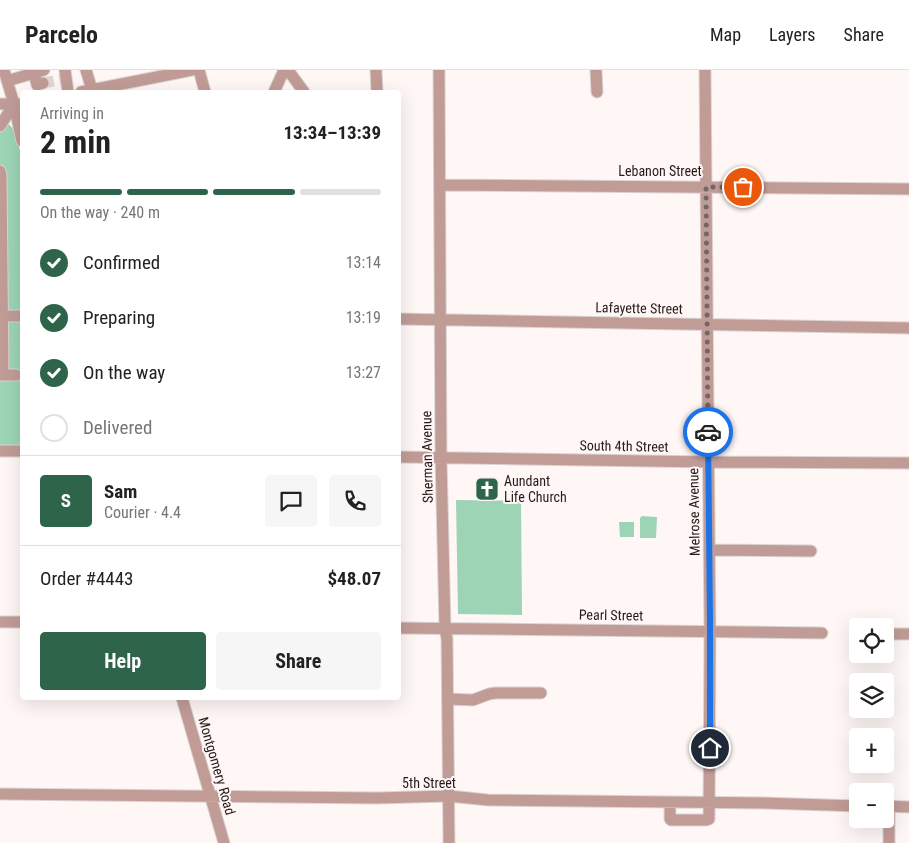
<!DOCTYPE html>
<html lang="en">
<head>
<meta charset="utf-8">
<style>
  :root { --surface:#fff; --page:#f6f6f6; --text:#222; --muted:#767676; --line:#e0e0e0; --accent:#2e644a }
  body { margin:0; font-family:"Roboto Condensed",sans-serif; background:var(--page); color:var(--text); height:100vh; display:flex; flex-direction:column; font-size:19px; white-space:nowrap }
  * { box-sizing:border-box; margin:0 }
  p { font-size:16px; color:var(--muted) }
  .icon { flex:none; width:28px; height:28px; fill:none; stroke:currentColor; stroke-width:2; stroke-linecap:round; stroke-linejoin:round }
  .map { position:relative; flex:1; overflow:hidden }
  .drawer { position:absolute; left:20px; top:20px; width:381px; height:610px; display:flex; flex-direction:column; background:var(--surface); border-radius:5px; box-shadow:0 5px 20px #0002 }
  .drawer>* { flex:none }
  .tools { position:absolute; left:849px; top:548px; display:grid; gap:10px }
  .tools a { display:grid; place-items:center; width:45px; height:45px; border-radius:5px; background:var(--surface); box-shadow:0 5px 20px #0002; font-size:25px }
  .pin { position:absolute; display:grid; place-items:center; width:42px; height:42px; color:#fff; margin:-21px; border:2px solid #fff; border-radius:50%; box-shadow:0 1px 5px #0007 }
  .courier { position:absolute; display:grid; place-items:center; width:50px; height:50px; margin:-25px; border:4px solid #1a73e8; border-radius:50%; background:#fff; color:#222; box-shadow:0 1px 6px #0007 }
  .overview em { font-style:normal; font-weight:700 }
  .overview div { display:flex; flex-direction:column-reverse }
  .overview { display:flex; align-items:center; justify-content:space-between; height:85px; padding:0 20px }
  h1 { font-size:32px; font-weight:700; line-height:38px }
  .bar { display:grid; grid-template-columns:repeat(4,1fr); gap:8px 5px; align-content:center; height:60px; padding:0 20px }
  .bar i { height:6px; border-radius:4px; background:var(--line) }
  .bar .selected { background:var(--accent) }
  .bar p { grid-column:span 4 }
  .line { display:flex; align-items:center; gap:12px; padding:0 20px; border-top:1px solid var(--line) }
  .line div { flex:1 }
  .round { display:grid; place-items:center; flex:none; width:52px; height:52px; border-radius:5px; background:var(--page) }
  ol { padding:0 20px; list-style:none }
  li { display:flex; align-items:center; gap:15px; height:55px }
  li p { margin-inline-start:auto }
  li .icon { padding:5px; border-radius:50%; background:var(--accent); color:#fff; stroke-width:4 }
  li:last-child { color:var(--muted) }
  li i { width:28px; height:28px; border:2px solid var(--line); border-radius:50% }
  .action { display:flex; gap:10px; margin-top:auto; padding:10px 20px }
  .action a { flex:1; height:58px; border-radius:5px; background:var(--accent); color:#fff; font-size:20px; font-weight:700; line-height:58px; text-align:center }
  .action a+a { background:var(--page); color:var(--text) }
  header { display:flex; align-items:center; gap:30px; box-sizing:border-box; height:70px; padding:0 25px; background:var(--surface); border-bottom:1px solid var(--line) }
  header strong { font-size:24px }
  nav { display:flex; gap:28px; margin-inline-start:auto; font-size:18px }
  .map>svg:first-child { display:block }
  .green { fill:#9dd4b6 }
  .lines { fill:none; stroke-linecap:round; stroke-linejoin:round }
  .minor-tunnel { stroke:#ded6d5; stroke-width:11; stroke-dasharray:11 5.5; stroke-linecap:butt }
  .minor-casing { stroke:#dcd4d2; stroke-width:13 }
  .minor { stroke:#c19c97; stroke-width:11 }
  .done { stroke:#726766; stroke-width:5; stroke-dasharray:0 9 }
  .route { stroke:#1a73e8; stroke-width:6 }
  .labels { text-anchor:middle; stroke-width:4; stroke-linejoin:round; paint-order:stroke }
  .street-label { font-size:14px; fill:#261a18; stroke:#fff7f6 }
  .poi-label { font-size:14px; fill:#261a18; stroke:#fff7f6; text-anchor:start }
</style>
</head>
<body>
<header>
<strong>Parcelo</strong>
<nav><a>Map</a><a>Layers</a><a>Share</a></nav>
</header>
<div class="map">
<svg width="909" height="773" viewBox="0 0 909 773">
  <rect width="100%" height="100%" fill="#fff7f6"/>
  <path class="green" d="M0,48C18,57 17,71 22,89V375H0Z
    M456,430L521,431L522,545L458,544Z
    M642,446L657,447L656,468H640V448Z
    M619,452H634V467H620Z"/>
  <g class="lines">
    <path class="minor-tunnel" d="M43,13L63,9"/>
    <g class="minor-casing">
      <path id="minor" d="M4,0L14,34L22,71
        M65,0L68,22
        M86,0L92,20
        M199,0L205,22
        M288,0L304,22
        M376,0L377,22
        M439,0L441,388L445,558L447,569L449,773
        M596,0L597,22
        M34,3L37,15L43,13
        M7,11L44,0
        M81,22L192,0
        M274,22L284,0
        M0,34H22
        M0,56L14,34
        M0,101L1,106L3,305
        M440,115L909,119
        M0,246H22
        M399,249L909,258
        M0,305H16
        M0,381H22
        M399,387L709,392L909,393
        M709,480L811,481
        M0,552H22
        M399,558L822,563
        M885,564H909
        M182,628L224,773
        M448,629L473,630L489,624L495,623H541
        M0,724L378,728L449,726L488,730L764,733L858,736
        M670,733V749L671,750H706L709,749L710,562L705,0
        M885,736L909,737
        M889,736V773"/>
    </g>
    <use href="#minor" class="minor"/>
  </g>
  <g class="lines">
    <path class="done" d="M708,362L706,117H743"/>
    <path class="route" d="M708,362L710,550V678"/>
  </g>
  <defs>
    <g id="church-square" transform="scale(1.25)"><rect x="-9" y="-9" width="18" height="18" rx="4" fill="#2e644a" stroke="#fff7f6"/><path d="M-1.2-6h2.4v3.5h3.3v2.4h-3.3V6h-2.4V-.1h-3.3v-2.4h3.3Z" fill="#fff"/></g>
  </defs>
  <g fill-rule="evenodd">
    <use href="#church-square" x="487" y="419"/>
  </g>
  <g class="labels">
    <g class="street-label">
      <text x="660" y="106">Lebanon Street</text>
      <text transform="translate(639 238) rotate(1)" y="5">Lafayette Street</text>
      <text transform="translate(624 376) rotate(1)" y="5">South 4th Street</text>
      <text transform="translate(427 387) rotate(-91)" y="5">Sherman Avenue</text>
      <text transform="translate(694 442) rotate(-91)" y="5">Melrose Avenue</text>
      <text transform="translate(611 545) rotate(1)" y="5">Pearl Street</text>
      <text transform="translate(217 696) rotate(74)" y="5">Montgomery Road</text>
      <text x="429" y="718">5th Street</text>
    </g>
    <g class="poi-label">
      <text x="504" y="416">Aundant<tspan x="504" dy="16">Life Church</tspan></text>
    </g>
  </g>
</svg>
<div class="tools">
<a><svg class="icon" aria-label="locate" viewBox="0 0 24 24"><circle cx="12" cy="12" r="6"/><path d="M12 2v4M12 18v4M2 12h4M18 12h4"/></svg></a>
<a><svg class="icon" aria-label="layers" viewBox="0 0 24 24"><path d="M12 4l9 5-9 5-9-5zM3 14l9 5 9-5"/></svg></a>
<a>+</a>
<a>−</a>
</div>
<div class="pin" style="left:743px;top:117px;background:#ea580c"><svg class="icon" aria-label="bag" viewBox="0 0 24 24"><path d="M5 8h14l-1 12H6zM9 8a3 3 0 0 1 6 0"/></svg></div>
<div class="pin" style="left:710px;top:678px;background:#1f2937"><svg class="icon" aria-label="home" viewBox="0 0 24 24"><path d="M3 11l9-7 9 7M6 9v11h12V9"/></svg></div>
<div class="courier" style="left:708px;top:362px"><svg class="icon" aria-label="car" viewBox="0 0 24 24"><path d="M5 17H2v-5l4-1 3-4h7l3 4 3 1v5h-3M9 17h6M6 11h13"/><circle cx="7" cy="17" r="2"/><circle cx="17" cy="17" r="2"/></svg></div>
<section class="drawer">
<div class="overview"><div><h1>2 min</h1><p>Arriving in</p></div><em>13:34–13:39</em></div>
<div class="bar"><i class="selected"></i><i class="selected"></i><i class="selected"></i><i></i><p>On the way · 240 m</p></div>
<ol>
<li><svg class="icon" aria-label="check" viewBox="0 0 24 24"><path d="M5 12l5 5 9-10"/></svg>Confirmed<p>13:14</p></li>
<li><svg class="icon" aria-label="check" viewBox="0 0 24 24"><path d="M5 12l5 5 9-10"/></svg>Preparing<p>13:19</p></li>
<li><svg class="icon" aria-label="check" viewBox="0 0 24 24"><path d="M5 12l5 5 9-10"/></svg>On the way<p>13:27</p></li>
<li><i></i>Delivered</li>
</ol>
<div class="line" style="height:90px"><b class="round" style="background:var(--accent);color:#fff">S</b><div><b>Sam</b><p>Courier · 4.4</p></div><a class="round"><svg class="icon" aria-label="chat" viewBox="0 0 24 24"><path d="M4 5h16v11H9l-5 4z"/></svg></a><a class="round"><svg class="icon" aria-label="phone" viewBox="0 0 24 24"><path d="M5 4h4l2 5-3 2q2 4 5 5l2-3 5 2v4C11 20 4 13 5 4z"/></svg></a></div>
<div class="line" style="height:65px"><div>Order #4443</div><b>$48.07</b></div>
<div class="action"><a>Help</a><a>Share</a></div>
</section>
</div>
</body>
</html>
